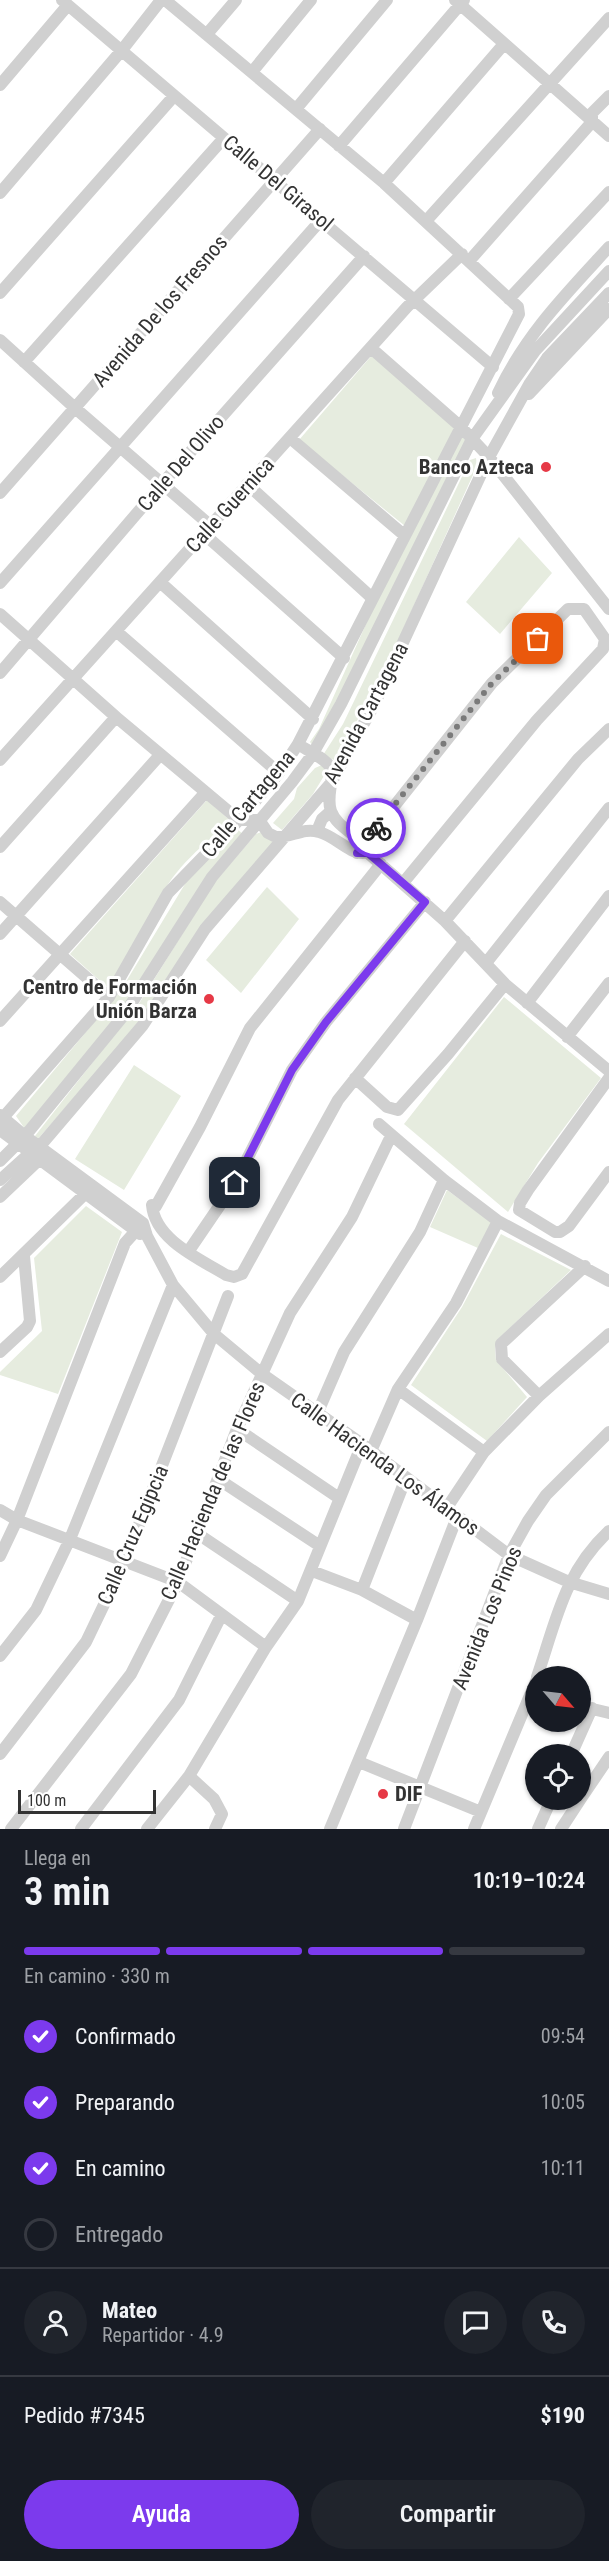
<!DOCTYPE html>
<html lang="es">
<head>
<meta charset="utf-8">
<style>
  :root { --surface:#171b24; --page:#20242c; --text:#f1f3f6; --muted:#9ea1a6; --line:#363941; --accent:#7c3aed }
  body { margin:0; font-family:"Roboto Condensed",sans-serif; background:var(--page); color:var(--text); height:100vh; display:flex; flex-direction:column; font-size:22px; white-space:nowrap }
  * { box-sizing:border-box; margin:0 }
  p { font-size:20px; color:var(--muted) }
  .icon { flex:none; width:33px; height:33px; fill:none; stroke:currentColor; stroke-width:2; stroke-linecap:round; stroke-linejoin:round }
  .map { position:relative; height:1829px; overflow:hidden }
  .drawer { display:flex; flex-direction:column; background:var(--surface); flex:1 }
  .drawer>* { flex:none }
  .needle { width:39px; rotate:118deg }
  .fabs { position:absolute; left:525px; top:1666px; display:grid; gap:12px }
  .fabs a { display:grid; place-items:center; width:66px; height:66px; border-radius:50%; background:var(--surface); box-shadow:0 2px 4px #0004; font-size:30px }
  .scale { position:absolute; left:18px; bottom:15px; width:138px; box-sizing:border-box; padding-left:6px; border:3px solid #333; border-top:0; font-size:16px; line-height:21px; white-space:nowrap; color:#333; -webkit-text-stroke:4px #fff; paint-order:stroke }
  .pin { position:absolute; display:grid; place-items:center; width:51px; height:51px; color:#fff; margin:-26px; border-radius:12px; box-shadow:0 3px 9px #0006 }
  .courier { position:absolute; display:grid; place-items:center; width:60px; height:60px; margin:-30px; border:4px solid #7c3aed; border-radius:50%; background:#fff; color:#222; box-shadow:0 2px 8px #0007 }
  .summary em { font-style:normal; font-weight:600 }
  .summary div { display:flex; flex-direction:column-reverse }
  .summary { display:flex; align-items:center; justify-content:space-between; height:102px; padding:0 24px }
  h1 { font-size:39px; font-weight:600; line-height:45px }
  .bar { display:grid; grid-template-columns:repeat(4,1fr); gap:9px 6px; align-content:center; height:72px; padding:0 24px }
  .bar i { height:8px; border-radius:4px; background:var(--line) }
  .bar .active { background:var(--accent) }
  .bar p { grid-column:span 4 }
  .line { display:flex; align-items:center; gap:15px; padding:0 24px; border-top:2px solid var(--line) }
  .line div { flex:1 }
  .round { display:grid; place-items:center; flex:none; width:63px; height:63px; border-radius:32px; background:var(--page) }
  ol { padding:0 24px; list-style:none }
  li { display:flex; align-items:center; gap:18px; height:66px }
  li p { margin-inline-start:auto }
  li .icon { padding:6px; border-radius:50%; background:var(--accent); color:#fff; stroke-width:4 }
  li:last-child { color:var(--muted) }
  li i { width:33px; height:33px; border:3px solid var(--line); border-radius:50% }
  .action { display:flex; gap:12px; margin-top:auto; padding:12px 24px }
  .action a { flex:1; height:69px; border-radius:36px; background:var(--accent); color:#fff; font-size:24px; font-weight:600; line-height:69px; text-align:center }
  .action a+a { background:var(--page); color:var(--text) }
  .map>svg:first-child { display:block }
  .green { fill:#e6ecdf }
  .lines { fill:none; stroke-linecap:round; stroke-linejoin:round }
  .minor { stroke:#d0d0d0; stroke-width:12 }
  .done { stroke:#7a7a7a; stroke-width:6; stroke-dasharray:0 10.8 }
  .route { stroke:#7c3aed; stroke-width:8 }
  .poi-dot { fill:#e63946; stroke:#fff; stroke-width:2 }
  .labels { text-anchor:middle; stroke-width:6; stroke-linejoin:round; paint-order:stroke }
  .street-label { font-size:21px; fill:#333; stroke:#fff }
  .poi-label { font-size:21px; font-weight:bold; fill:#333; stroke:#fff; text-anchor:end }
</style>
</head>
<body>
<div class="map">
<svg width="609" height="1829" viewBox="0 0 609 1829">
  <rect width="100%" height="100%" fill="#fff"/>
  <path class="green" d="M373,354L459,427L405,526L299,440Z
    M461,435L466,440L315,748L310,742L319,729L375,604Z
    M476,458L477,466L392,654L336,761L323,755L343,724L470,460Z
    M519,537L552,573L500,634L466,602Z
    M322,765L327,771L313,794L282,830L273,823L294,799L297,788L315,768Z
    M207,800L232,822C207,840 171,871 160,900L116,977L107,987L70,954Z
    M237,829L244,835L122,1012L25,1129L16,1116L121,990L188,879Z
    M264,831L273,842L139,1023L37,1140L35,1136L140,1002L214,883L256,834Z
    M267,887L299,919L241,993L206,960Z
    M504,997L601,1078L538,1163L508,1212L404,1124Z
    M134,1065L181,1096L124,1190L75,1159Z
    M447,1190L492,1223L478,1248L430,1227Z
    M86,1206L122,1232L58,1394L0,1375V1372L42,1331L34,1258Z
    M501,1234L571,1270L497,1340L495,1349L496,1360L527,1397L487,1441L411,1385L462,1307Z"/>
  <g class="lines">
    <path class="minor" d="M62,0L493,367
      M455,0L609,136
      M207,34L236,0
      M252,72L311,0
      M0,85L68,5
      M296,109L387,0
      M339,146L464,0
      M384,183L504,44
      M0,193L122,50L161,0
      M426,221L609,18
      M470,260L592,122V113L609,96
      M0,293L174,96
      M509,299L609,192
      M0,340L75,408L211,526
      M371,348L461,427L489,457L609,609
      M24,362L224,138
      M498,393C526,334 565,295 609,247
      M529,394L609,309
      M290,438L404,535
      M247,484L371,597
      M0,493L320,129
      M204,534L344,658
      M0,583L321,220
      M161,583L313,719
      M0,614L116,717L239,820H259L268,833L276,837C291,838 303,827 319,832C335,836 348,853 363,853
      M116,631L279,773
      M0,673L162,484L364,256
      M298,744C309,752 324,757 331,768C334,782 326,797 331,811C338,830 361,834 368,853L445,921L505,984L609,1071
      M0,760L407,307L462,254
      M317,831L322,819L331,811
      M0,847L116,717
      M357,853L492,683L568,609H584L605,639L603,649L537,720L403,883
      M381,864L250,1028L200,1127L156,1206L152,1205C155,1240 200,1259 226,1275L234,1277L242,1274L338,1100L465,941
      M0,902L109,997
      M445,921L578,759L609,729
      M0,934L160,755
      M486,963L609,808
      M527,1003L609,896
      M0,1021L205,793
      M567,1037L609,983
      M355,1078L387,1107L398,1110L448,1054L505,984
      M609,1078L528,1190L520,1203L519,1210L555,1232H560L569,1226L609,1172
      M0,1115L25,1136L143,1223L147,1236L173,1285L214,1334L262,1374L362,1444L509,1555L569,1582L609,1594
      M0,1121L109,997L168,893L239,820L279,773L298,744L519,314L518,307L384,183L165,0
      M379,1124L444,1180L498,1221L609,1281
      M0,1130L140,1234
      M0,1161L25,1136L124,1015L212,877L292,782L312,755L341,704L472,439L535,351L609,271
      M0,1180L30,1153L40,1146L143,1025L205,929L331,783L374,705L489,457L530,383L547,358L609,293
      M0,1197L40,1159
      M188,1252L235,1183L292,1070L326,1022L425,902
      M0,1277L91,1188
      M0,1352L27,1327L30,1321L24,1256
      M398,1389L484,1452
      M539,1396L502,1359L501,1344L585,1266
      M317,1414L344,1352L420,1232L444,1180
      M237,1429L339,1498
      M371,1451L398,1389L456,1303L498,1221
      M218,1479L320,1546
      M446,1509L484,1452L539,1396L609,1334
      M0,1510L17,1520L178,1582L266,1647
      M198,1534L298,1601
      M0,1556L17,1520L125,1243L143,1223
      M312,1571L362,1590L417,1620
      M362,1590L406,1478
      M0,1656L36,1610L70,1539L173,1285
      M537,1677C556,1621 564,1573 609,1531
      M580,1706L609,1713
      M0,1754L86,1642L124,1563L228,1296
      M571,1755L592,1708
      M359,1762L481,1812
      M189,1776L214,1799L222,1814L215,1829
      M580,1800L609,1757
      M11,1829L131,1674L178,1582L237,1429L290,1313L352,1217L391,1136
      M81,1829L179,1700L221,1616
      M147,1829L189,1776L266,1647L298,1601L362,1444
      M330,1829L417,1620L457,1517
      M404,1829L509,1555L528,1521L546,1495L609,1432
      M474,1829L536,1681
      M538,1829L551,1800
      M561,1829L580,1800"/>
  </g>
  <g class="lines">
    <path class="done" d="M376,828L492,683L538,639"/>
    <path class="route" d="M235,1183L292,1070L326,1022L425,902L368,853H357L376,828"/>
  </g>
  <g class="poi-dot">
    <circle cx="546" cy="467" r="6"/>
    <circle cx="209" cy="999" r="6"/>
    <circle cx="383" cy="1794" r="6"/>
  </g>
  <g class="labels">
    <g class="street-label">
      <text transform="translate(278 183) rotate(40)" y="7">Calle Del Girasol</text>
      <text transform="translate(160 311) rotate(-49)" y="7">Avenida De los Fresnos</text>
      <text transform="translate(181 463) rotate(-49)" y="7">Calle Del Olivo</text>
      <text transform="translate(230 505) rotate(-48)" y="7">Calle Guernica</text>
      <text transform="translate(366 713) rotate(-62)" y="7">Avenida Cartagena</text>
      <text transform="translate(248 804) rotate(-50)" y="7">Calle Cartagena</text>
      <text transform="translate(385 1464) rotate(36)" y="7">Calle Hacienda Los Álamos</text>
      <text transform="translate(213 1491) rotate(-67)" y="7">Calle Hacienda de las Flores</text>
      <text transform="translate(133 1535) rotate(-67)" y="7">Calle Cruz Egipcia</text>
      <text transform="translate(487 1618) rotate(-68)" y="7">Avenida Los Pinos</text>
    </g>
    <g class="poi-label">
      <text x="534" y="474">Banco Azteca</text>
      <text x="197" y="994">Centro de Formación<tspan x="197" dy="24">Unión Barza</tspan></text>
      <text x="395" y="1801" text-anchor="start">DIF</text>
    </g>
  </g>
</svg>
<div class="fabs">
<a><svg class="needle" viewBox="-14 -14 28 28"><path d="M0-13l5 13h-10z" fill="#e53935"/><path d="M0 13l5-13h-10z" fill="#9ea1a6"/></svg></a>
<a><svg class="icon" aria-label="locate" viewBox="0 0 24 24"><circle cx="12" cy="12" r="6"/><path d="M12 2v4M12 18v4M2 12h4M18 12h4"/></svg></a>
</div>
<div class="scale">100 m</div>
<div class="pin" style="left:538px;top:639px;background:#ea580c"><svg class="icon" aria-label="bag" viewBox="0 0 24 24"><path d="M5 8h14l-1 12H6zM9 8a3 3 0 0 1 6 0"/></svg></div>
<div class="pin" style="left:235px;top:1183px;background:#1f2937"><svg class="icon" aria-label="home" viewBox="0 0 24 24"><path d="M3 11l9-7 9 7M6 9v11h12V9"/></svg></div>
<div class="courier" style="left:376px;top:828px"><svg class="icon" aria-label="bike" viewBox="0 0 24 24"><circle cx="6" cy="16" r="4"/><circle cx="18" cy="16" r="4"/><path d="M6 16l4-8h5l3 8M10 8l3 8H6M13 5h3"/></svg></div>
</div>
<section class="drawer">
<div class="summary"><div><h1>3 min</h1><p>Llega en</p></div><em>10:19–10:24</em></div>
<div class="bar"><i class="active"></i><i class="active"></i><i class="active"></i><i></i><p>En camino · 330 m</p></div>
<ol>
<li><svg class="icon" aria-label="check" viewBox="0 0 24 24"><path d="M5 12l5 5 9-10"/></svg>Confirmado<p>09:54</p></li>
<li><svg class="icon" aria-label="check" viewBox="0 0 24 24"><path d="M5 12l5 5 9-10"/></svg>Preparando<p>10:05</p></li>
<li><svg class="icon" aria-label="check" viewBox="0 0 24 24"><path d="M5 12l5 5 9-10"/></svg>En camino<p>10:11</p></li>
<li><i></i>Entregado</li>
</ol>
<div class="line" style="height:108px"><a class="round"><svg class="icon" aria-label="person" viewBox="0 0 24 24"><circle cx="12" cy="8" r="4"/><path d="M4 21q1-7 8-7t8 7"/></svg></a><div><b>Mateo</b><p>Repartidor · 4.9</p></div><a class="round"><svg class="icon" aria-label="chat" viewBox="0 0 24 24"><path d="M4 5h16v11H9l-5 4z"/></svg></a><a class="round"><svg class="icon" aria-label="phone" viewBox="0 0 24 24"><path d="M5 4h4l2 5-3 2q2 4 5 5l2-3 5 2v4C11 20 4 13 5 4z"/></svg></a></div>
<div class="line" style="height:78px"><div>Pedido #7345</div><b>$190</b></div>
<div class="action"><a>Ayuda</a><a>Compartir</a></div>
</section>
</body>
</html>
